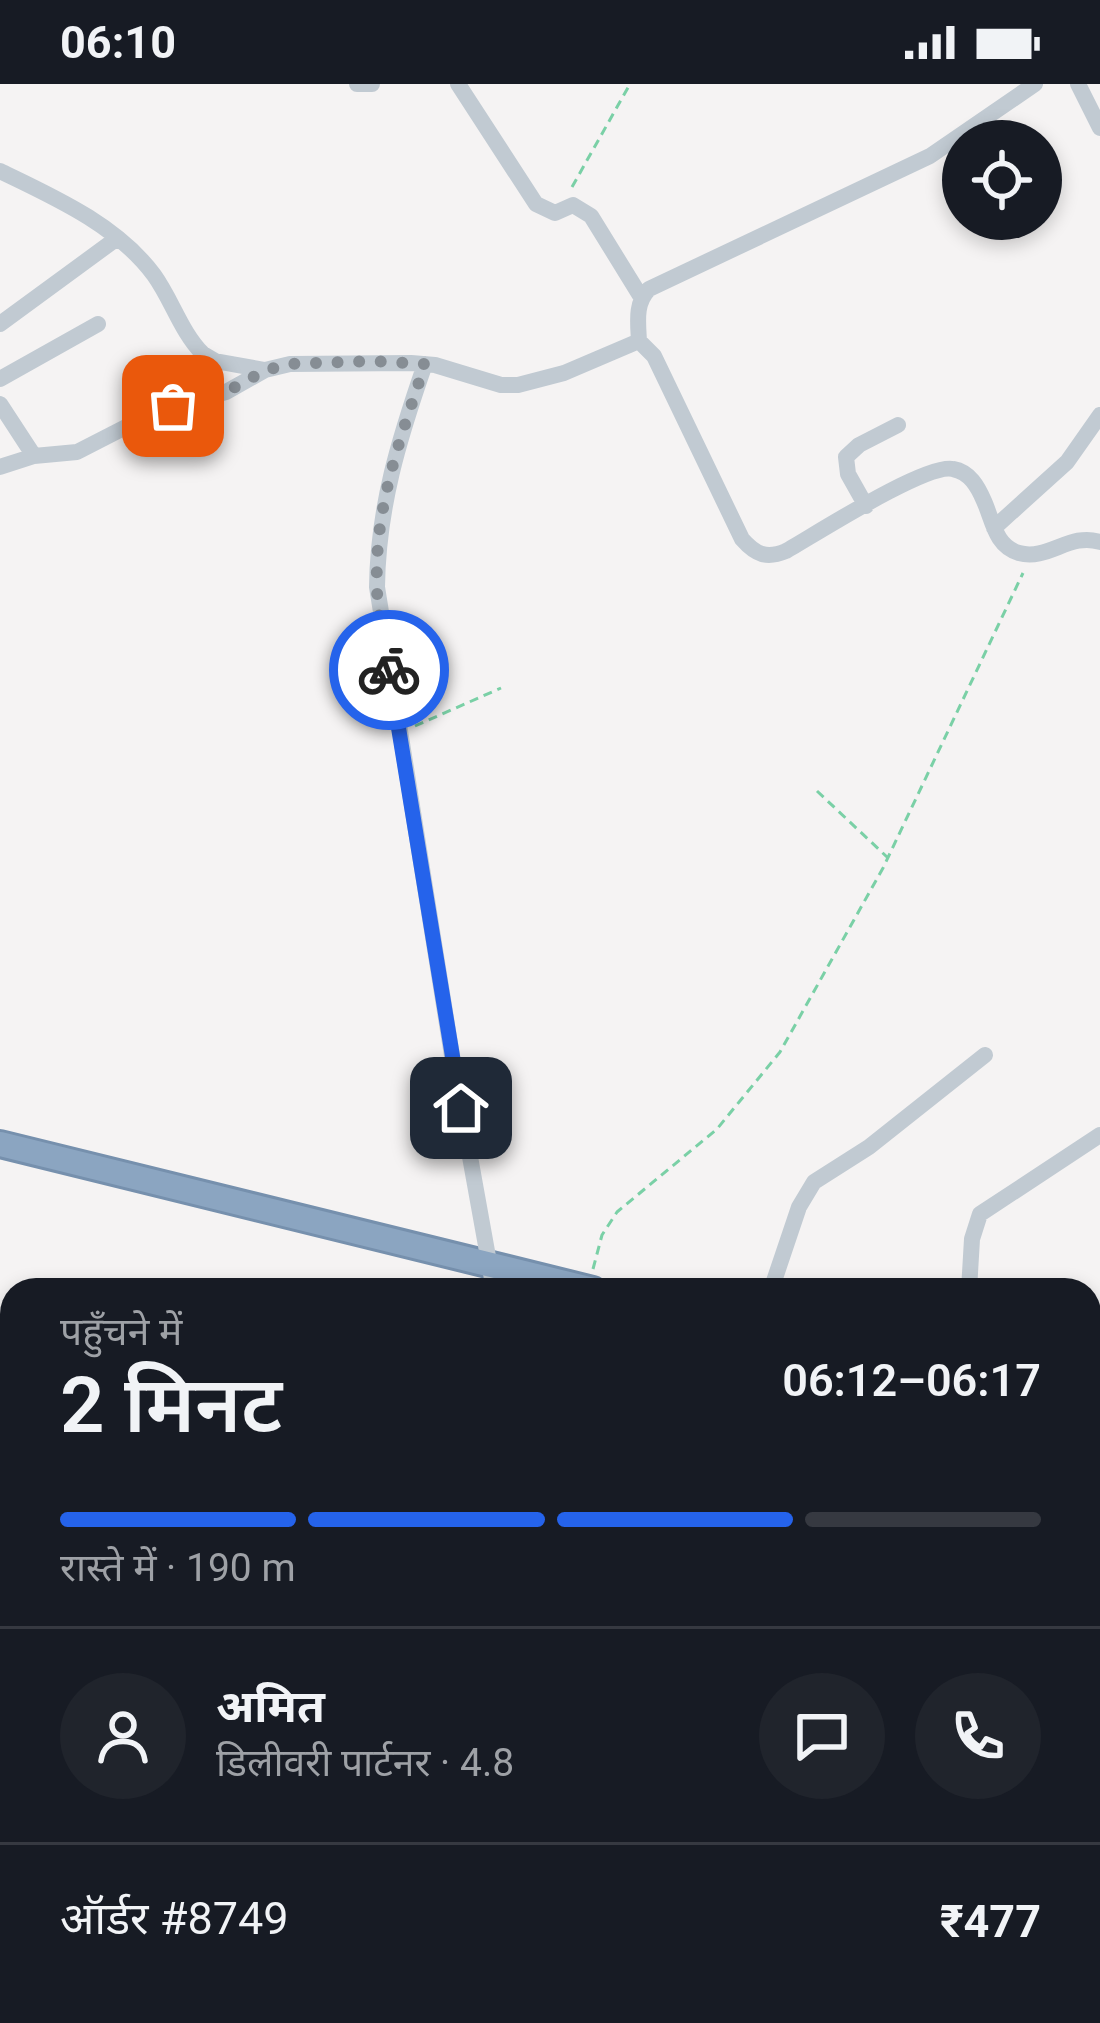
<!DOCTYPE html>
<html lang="hi">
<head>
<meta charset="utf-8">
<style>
  :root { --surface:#171b24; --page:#20242c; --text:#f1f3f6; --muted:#9ea1a6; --line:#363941; --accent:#2563eb }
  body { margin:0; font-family:Roboto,"Noto Sans Devanagari",sans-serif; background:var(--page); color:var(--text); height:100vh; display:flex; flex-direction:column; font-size:45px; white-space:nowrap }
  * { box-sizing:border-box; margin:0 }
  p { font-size:39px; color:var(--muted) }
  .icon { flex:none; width:66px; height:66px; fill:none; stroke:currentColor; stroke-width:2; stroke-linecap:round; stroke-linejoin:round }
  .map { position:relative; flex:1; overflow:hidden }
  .side { position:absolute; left:0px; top:1194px; width:1101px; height:747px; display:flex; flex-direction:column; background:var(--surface); border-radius:36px 36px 0 0; box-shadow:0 6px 18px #0003 }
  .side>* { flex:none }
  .tools { position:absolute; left:942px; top:36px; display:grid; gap:24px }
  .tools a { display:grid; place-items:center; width:120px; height:120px; border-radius:50%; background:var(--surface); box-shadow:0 6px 18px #0003; font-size:60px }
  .pin { position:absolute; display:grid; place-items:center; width:102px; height:102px; color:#fff; margin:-51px; border-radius:24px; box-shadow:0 6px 18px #0006 }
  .courier { position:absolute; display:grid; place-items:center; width:120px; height:120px; margin:-60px; border:9px solid #2563eb; border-radius:50%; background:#fff; color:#222; box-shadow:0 3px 15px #0007 }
  .headline em { font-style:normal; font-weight:600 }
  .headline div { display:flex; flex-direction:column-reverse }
  .headline { display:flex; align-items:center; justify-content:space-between; height:204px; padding:0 60px }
  h1 { font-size:78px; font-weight:600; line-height:90px }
  .bar { display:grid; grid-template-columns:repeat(4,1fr); gap:18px 12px; align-content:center; height:144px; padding:0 60px }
  .bar i { height:15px; border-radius:9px; background:var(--line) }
  .bar .on { background:var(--accent) }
  .bar p { grid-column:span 4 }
  .line { display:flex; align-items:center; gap:30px; padding:0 60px; border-top:3px solid var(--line) }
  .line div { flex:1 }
  .round { display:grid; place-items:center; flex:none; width:126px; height:126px; border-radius:63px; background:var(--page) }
  .status { display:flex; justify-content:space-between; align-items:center; height:84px; padding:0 60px; background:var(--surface); direction:ltr }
  .status svg { height:33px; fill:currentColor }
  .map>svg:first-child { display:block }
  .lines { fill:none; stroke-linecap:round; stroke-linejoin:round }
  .highway-casing { stroke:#7690ad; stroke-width:30 }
  .path { stroke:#7ad0a6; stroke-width:3; stroke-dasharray:9 6; stroke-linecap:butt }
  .minor { stroke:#c1cad2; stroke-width:16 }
  .highway { stroke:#8ba5c1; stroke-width:24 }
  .done { stroke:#868d94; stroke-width:12; stroke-dasharray:0 21.6 }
  .route { stroke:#2563eb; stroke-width:15 }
</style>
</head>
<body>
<div class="status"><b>06:10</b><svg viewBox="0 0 49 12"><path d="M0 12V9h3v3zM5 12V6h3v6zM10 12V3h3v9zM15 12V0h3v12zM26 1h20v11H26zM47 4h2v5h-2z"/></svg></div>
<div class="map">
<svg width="1100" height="1939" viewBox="0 0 1100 1939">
  <rect width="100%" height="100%" fill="#f5f3f3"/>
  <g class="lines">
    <g class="highway-casing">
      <path id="highway" d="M0,1060L593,1206
        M1089,1340L1100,1344"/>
    </g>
    <path class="path" d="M572,103L630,0
      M415,642L501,604
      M817,707L887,773
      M593,1185L602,1151L617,1128L717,1045L780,968L883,784L1023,489"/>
    <path class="minor" d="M357,0H372
      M458,0L536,120L555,129L573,121L591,132L641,213
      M1078,0L1100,44
      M0,87C54,113 117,141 154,191C172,216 181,248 203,270L215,277L265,286
      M0,240L116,155
      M639,257C638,238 635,219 649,205L930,72L1035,0
      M425,280C399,355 378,423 377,503L454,984L494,1206
      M0,295L98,240
      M0,320L34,372
      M0,383L34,372L77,368L157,327L226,308L265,286L290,280L411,279L435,281L501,301H518L564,289L639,257L654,272L742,455C756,471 767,475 786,467C816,450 926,379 953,385C970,388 978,403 984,417C993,437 995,462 1019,469C1048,477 1070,448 1100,458
      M866,422L848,390L846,373L859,361L898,341
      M994,444L1067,378L1100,331
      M771,1206L799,1123L814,1098L869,1063L985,971
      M969,1206L972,1155L980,1130L1100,1051
      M1089,1415L1100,1395
      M1089,1777L1100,1771
      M1089,1857L1100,1852
      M0,1861L12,1856
      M586,1929L590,1939
      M1028,1929L1032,1939
      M470,1939L479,1929
      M531,1939L545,1929
      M864,1939L882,1929"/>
    <use href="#highway" class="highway"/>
  </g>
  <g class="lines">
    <path class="done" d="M173,322L226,308L266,286L290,280L373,277L425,280C401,353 374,423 377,502C377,530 384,559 389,586"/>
    <path class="route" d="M389,586L461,1024"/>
  </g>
</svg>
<div class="tools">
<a><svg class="icon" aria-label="locate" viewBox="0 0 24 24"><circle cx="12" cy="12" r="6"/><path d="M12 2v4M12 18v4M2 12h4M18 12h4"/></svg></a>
</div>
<div class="pin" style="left:173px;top:322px;background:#ea580c"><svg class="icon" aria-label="bag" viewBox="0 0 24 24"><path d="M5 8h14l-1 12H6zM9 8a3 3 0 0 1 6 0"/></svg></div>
<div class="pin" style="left:461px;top:1024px;background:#1f2937"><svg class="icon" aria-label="home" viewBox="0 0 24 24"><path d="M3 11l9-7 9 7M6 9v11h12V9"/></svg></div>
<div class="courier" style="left:389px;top:586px"><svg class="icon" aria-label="bike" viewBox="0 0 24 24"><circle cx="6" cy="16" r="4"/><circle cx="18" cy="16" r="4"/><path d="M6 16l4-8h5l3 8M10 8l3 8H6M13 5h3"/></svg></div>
<section class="side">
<div class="headline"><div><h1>2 मिनट</h1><p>पहुँचने में</p></div><em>06:12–06:17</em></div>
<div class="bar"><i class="on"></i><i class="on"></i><i class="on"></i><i></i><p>रास्ते में · 190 m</p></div>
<div class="line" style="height:216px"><a class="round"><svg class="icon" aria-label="person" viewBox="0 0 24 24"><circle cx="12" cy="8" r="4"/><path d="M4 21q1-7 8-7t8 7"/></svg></a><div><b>अमित</b><p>डिलीवरी पार्टनर · 4.8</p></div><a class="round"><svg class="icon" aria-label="chat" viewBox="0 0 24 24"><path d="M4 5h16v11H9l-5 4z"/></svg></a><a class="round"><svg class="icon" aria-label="phone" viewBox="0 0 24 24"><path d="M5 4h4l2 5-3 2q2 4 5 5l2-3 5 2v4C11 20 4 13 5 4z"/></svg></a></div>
<div class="line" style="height:156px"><div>ऑर्डर #8749</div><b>₹477</b></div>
</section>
</div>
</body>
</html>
